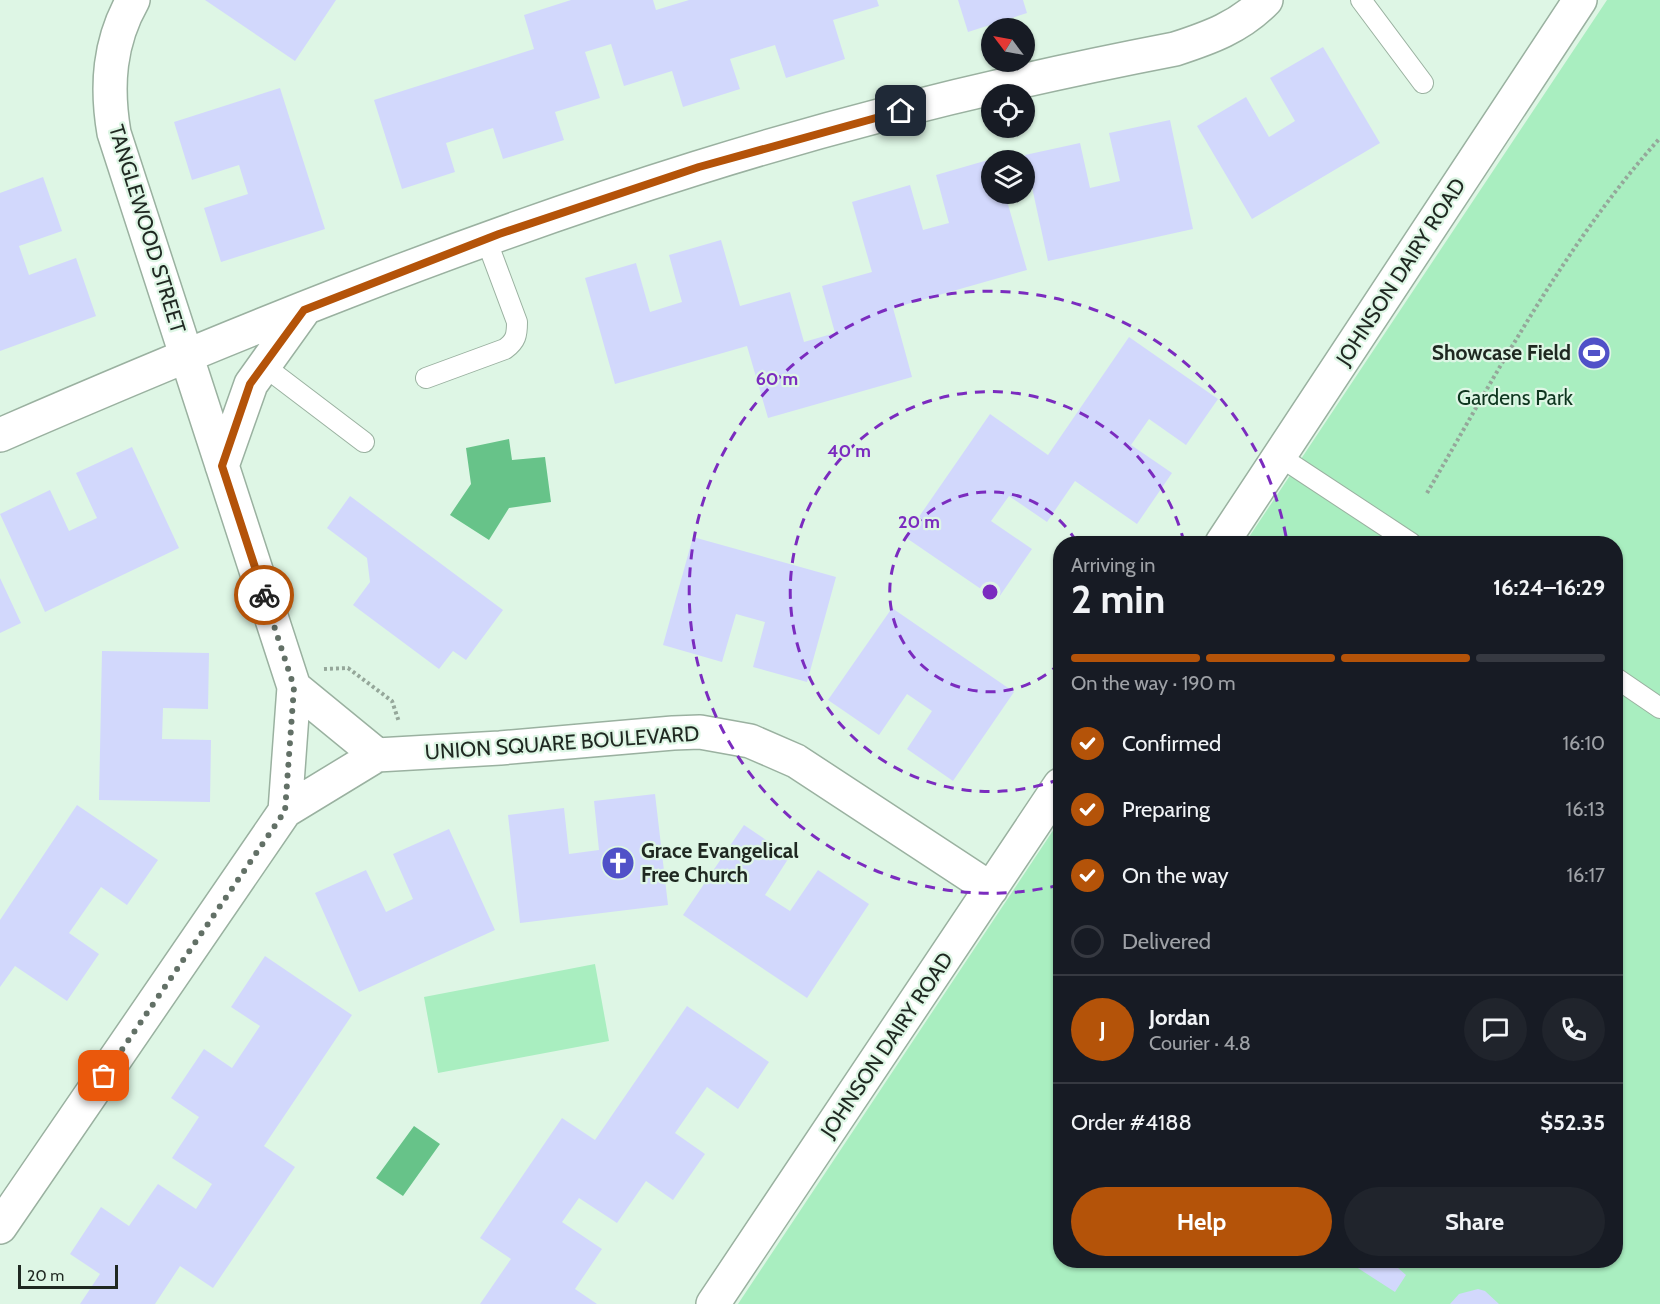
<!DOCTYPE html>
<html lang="en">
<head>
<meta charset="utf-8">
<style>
  :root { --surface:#171b24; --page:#20242c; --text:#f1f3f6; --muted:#9ea1a6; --line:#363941; --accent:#b45309 }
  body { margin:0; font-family:Cabin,sans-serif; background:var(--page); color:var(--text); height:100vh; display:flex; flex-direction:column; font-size:22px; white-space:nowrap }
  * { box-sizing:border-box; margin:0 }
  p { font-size:20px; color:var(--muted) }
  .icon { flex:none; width:33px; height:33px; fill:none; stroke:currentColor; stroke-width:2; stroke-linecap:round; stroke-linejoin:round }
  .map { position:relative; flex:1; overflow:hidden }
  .sheet { position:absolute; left:1053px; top:536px; width:570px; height:732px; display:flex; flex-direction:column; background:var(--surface); border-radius:24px; box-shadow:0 2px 4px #0004 }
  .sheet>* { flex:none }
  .needle { width:39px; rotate:302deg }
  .controls { position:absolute; left:981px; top:18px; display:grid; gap:12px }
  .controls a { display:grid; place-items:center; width:54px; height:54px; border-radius:50%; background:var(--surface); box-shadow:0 2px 4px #0004; font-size:30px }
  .scale { position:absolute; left:18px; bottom:15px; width:100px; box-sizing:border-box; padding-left:6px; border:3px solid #1f2821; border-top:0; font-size:16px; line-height:21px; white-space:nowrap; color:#1f2821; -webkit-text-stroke:4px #def6e5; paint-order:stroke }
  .pin { position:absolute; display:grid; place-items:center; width:51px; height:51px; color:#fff; margin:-26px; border-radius:12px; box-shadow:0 3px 9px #0006 }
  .courier { position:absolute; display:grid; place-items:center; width:60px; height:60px; margin:-30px; border:4px solid #b45309; border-radius:50%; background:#fff; color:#222; box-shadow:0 2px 8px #0007 }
  .overview em { font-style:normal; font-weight:700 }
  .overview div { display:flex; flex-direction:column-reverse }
  .overview { display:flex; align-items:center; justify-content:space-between; height:102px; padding:0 18px }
  h1 { font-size:39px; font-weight:700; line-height:45px }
  .bar { display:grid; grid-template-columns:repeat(4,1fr); gap:9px 6px; align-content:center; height:72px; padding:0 18px }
  .bar i { height:8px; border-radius:4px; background:var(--line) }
  .bar .active { background:var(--accent) }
  .bar p { grid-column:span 4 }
  .line { display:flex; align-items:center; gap:15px; padding:0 18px; border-top:2px solid var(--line) }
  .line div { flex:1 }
  .round { display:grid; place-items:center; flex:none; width:63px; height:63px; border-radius:32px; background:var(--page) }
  ol { padding:0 18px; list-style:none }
  li { display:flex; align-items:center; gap:18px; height:66px }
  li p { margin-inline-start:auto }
  li .icon { padding:6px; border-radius:50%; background:var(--accent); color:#fff; stroke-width:4 }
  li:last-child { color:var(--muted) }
  li i { width:33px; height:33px; border:3px solid var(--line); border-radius:50% }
  .button { display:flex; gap:12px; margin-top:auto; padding:12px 18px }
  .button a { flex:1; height:69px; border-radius:36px; background:var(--accent); color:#fff; font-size:24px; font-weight:700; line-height:69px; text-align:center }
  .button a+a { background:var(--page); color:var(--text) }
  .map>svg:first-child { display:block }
  .green { fill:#a9eec0 }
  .water { fill:#67c389 }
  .building { fill:#d2d8fc }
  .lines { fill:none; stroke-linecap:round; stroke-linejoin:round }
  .lane-casing { stroke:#9ab1a0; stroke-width:22 }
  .street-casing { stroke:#9ab1a0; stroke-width:36 }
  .path { stroke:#95a79a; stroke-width:4; stroke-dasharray:3 3; stroke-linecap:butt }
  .lane { stroke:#fff; stroke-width:20 }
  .street { stroke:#fff; stroke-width:33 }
  .done { stroke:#627066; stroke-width:6; stroke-dasharray:0 10.8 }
  .route { stroke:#b45309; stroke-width:8 }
  .ring { fill:none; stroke:#7b2cbf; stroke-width:3; stroke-dasharray:10 8 }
  .labels { text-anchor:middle; stroke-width:4.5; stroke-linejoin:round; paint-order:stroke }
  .street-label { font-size:21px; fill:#1f2821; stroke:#def6e5 }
  .poi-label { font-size:21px; font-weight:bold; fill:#1f2821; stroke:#def6e5; text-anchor:end }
  .park-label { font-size:21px; fill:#0e361f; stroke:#def6e5 }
  .centre { fill:#7b2cbf; stroke:#def6e5; stroke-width:3 }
  .ring-label { font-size:18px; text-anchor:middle; font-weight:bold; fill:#7b2cbf; stroke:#def6e5; stroke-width:4.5; stroke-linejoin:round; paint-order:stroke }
</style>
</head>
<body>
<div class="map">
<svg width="1660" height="1304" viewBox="0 0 1660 1304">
  <rect width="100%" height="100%" fill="#def6e5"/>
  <path class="green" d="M1607,0H1660V1304H738L1060,820V1260H1616V543H1245Z
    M595,964L609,1041L438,1073L424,997Z"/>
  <path class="water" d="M509,439L512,460L545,457L551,502L509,508L489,540L450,515L471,484L466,448Z
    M414,1126L440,1144L403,1196L376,1178Z"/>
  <path class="building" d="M205,0H336L295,61Z
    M571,0H653L656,10L689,0H877L879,6L833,20L845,59L786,78L775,45L730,59L740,89L683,107L672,71L624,86L611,44L585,52L600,98L555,112L564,140L503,159L493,128L446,143L455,172L402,189L374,100L534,49L524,15Z
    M958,0H1023L1027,13L968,32Z
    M1323,47L1380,143L1252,219L1197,126L1246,97L1269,137L1295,121L1270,78Z
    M280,88L325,229L221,262L204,208L248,194L239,165L192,180L174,122Z
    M1170,120L1193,229L1048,261L1025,155L1080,143L1090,188L1120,181L1109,133Z
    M995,158L996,160H992V194H1005L1027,270L893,308L912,377L768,418L747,346L615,384L585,278L636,263L650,312L682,302L669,255L721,240L740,306L790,292L804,342L835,333L822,286L872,272L852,202L910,185L923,230L949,223L936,175Z
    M43,177L62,231L19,246L29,275L76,258L96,316L0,351V193Z
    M1129,337L1218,399L1186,445L1149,419L1131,445L1172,473L1137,524L1075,481L1047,522L1009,496L991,521L1032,549L997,600L905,537L990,414L1048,455Z
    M132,447L179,548L45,612L0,514L50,490L69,531L97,518L76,473Z
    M350,496L503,610L466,660L453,651L439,669L353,605L370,582L367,558L327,528Z
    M693,537L836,577L807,682L753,667L765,622L736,614L722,662L663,645Z
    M0,578L21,623L0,633Z
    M892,608L1014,692L953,781L907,749L932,711L907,694L879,735L828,700Z
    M102,651L209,653L208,709L163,708L162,739L211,740L210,802L99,800Z
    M655,794L668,905L520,923L508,815L564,808L569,854L599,850L594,801Z
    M77,805L158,860L127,905L101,887L69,933L99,954L67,1001L15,966L0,987V920Z
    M744,825L790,856L765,895L790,911L818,870L869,904L807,998L683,915Z
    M449,829L495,930L359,992L315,893L366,870L386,912L413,899L393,854Z
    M265,956L352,1015L264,1146L295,1167L213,1288L180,1266L155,1304H80L100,1274L70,1254L101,1207L129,1226L158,1184L196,1209L212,1184L172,1158L199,1117L171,1098L204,1049L232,1068L260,1026L231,1007Z
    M687,1006L769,1062L738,1109L707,1087L675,1133L705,1154L673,1200L646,1181L617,1223L579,1198L562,1222L602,1249L575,1289L597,1304H480L511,1259L480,1238L562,1118L595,1140Z
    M1352,1260H1389L1406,1275L1395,1292L1350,1263Z
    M1478,1289L1485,1291L1499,1304H1450L1459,1294Z"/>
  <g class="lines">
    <g class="lane-casing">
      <path id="lane" d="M1361,0L1423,83
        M264,366L364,442
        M426,378L505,349C516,341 517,335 517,322L486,239
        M1279,456L1411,543
        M1616,678L1660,708"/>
    </g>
    <g class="street-casing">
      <path id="street" d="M0,435C228,336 460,242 697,168C853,119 1014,80 1175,49C1209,38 1240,27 1266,0
        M222,466L251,384L304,310
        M1222,543L1580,0
        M294,687L377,755L500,748L673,733L700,732L750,741L796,761L991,889
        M285,811L377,755
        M0,1227L285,811L294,687L114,133C106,86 109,42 133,0
        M713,1304L1060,785"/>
    </g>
    <path class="path" d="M1427,493C1498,371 1565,244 1660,138
      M324,669L348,668L392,701L399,722"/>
    <use href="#lane" class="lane"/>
    <use href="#street" class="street"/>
  </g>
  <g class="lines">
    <path class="done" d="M104,1076L285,811L294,687L264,595"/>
    <path class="route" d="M264,595L222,466L250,384L304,310L499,234L699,167L901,111"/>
  </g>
  <g class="ring">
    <path d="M1060 663A100 100 0 1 1 1077 543"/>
    <path d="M1060 779A200 200 0 1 1 1184 542"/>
    <path d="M1060 885A301 301 0 1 1 1287 542"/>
  </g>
  <defs>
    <g id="stadium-disc" transform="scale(1.725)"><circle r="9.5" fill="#5051c8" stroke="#def6e5"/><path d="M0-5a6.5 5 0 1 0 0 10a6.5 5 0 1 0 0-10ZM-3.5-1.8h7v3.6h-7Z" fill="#fff"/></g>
    <g id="church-disc" transform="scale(1.725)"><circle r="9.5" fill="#5051c8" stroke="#def6e5"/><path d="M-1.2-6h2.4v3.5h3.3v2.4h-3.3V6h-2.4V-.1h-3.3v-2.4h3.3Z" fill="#fff"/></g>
  </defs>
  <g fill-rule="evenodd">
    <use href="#stadium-disc" x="1594" y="353"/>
    <use href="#church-disc" x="618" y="863"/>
  </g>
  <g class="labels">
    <g class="street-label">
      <text transform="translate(147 229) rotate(73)" y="7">TANGLEWOOD STREET</text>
      <text transform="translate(1401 272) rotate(-57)" y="7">JOHNSON DAIRY ROAD</text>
      <text transform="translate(562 743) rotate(-4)" y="7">UNION SQUARE BOULEVARD</text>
      <text transform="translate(887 1045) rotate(-56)" y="7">JOHNSON DAIRY ROAD</text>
    </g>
    <g class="poi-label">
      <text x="1571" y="360">Showcase Field</text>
      <text x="641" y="858" text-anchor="start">Grace Evangelical<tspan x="641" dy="24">Free Church</tspan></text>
    </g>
    <g class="park-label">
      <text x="1515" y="405">Gardens Park</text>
    </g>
  </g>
  <circle cx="990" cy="592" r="9" class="centre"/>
  <g class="ring-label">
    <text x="777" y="385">60 m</text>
    <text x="849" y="457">40 m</text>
    <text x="919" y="528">20 m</text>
  </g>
</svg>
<div class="controls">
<a><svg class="needle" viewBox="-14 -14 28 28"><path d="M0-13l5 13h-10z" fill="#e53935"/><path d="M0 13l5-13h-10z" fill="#9ea1a6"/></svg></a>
<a><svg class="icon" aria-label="locate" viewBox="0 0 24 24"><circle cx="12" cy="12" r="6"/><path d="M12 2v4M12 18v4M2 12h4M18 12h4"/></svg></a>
<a><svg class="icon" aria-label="layers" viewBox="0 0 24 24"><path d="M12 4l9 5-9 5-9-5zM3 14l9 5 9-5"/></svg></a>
</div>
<div class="scale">20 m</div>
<div class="pin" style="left:104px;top:1076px;background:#ea580c"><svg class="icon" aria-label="bag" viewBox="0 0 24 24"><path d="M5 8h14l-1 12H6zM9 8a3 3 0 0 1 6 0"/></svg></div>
<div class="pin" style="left:901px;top:111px;background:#1f2937"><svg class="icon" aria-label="home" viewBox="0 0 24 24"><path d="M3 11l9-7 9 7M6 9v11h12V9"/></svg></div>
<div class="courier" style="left:264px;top:595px"><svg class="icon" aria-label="bike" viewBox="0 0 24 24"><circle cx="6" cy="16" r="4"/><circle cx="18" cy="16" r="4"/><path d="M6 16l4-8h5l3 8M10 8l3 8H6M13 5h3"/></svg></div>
<section class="sheet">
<div class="overview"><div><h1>2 min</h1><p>Arriving in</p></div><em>16:24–16:29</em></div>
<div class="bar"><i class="active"></i><i class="active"></i><i class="active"></i><i></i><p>On the way · 190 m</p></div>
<ol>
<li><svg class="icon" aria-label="check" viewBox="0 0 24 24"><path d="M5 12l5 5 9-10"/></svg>Confirmed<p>16:10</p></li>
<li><svg class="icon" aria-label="check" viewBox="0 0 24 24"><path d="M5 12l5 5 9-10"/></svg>Preparing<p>16:13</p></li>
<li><svg class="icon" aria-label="check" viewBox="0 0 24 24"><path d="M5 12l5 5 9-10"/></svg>On the way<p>16:17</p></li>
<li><i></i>Delivered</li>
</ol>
<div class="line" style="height:108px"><b class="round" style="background:var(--accent);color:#fff">J</b><div><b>Jordan</b><p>Courier · 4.8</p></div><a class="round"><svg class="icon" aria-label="chat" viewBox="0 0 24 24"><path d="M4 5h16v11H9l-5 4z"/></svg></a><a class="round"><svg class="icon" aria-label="phone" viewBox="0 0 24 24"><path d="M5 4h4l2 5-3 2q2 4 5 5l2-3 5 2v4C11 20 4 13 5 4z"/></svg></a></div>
<div class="line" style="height:78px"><div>Order #4188</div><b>$52.35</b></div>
<div class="button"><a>Help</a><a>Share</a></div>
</section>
</div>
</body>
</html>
